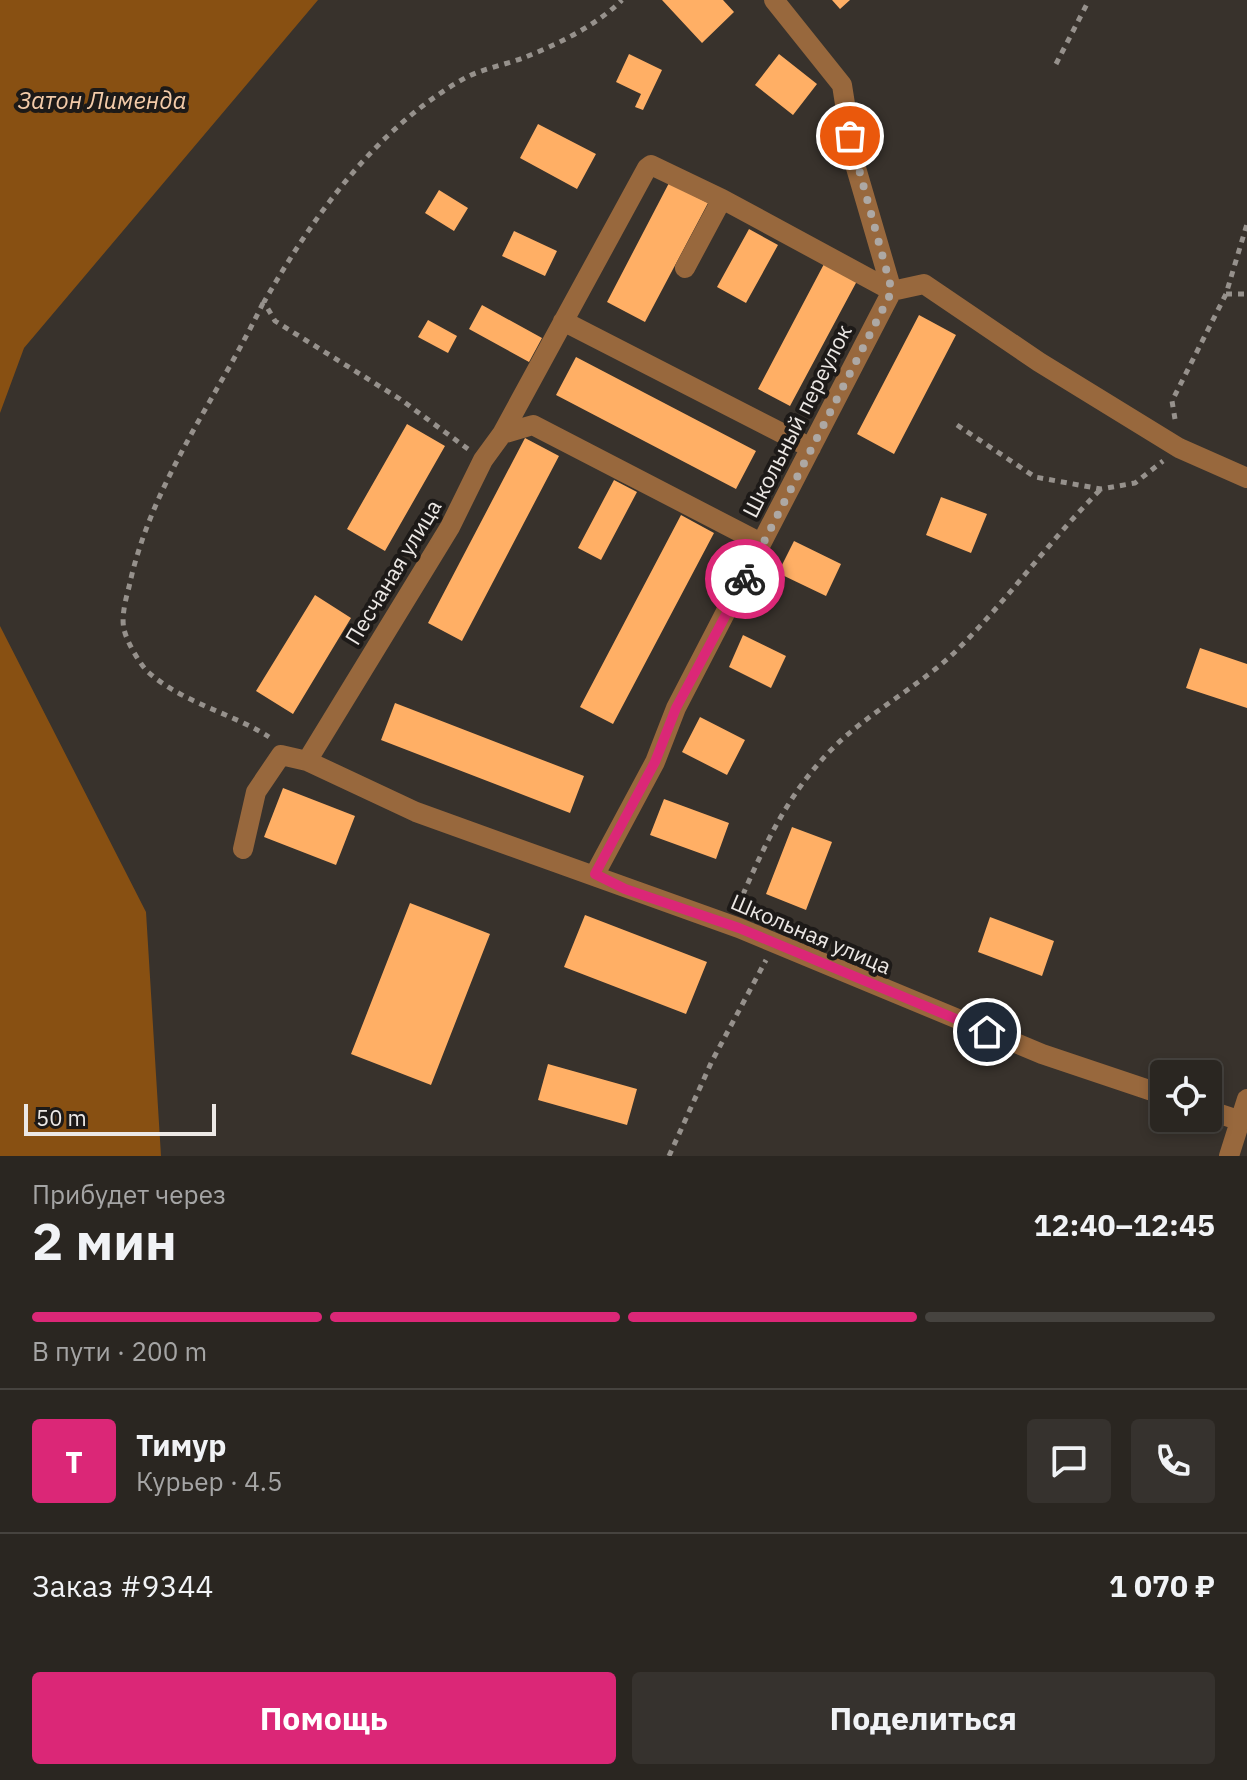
<!DOCTYPE html>
<html lang="ru">
<head>
<meta charset="utf-8">
<style>
  :root { --surface:#2a2621; --page:#36322e; --text:#f1f3f6; --muted:#a5a5a5; --line:#46433f; --accent:#db2777 }
  body { margin:0; font-family:"IBM Plex Sans",sans-serif; background:var(--page); color:var(--text); height:100vh; display:flex; flex-direction:column; font-size:30px; white-space:nowrap }
  * { box-sizing:border-box; margin:0 }
  p { font-size:26px; color:var(--muted) }
  .icon { flex:none; width:44px; height:44px; fill:none; stroke:currentColor; stroke-width:2; stroke-linecap:round; stroke-linejoin:round }
  .map { position:relative; height:1156px; overflow:hidden }
  .drawer { display:flex; flex-direction:column; background:var(--surface); flex:1 }
  .drawer>* { flex:none }
  .tools { position:absolute; left:1150px; top:1060px; display:grid; gap:16px }
  .tools a { display:grid; place-items:center; width:72px; height:72px; border-radius:8px; background:var(--surface); box-shadow:0 4px 12px #0003,0 0 0 2px var(--line); font-size:40px }
  .scale { position:absolute; left:24px; bottom:20px; width:192px; box-sizing:border-box; padding-left:8px; border:4px solid #ece8e5; border-top:0; font-size:22px; line-height:28px; white-space:nowrap; color:#ece8e5; -webkit-text-stroke:6px #1d1a18; paint-order:stroke }
  .pin { position:absolute; display:grid; place-items:center; width:68px; height:68px; color:#fff; margin:-34px; border:4px solid #fff; border-radius:50%; box-shadow:0 2px 8px #0007 }
  .courier { position:absolute; display:grid; place-items:center; width:80px; height:80px; margin:-40px; border:6px solid #db2777; border-radius:50%; background:#fff; color:#222; box-shadow:0 2px 10px #0007 }
  .headline em { font-style:normal; font-weight:700 }
  .headline div { display:flex; flex-direction:column-reverse }
  .headline { display:flex; align-items:center; justify-content:space-between; height:136px; padding:0 32px }
  h1 { font-size:52px; font-weight:700; line-height:60px }
  .bar { display:grid; grid-template-columns:repeat(4,1fr); gap:12px 8px; align-content:center; height:96px; padding:0 32px }
  .bar i { height:10px; border-radius:6px; background:var(--line) }
  .bar .current { background:var(--accent) }
  .bar p { grid-column:span 4 }
  .line { display:flex; align-items:center; gap:20px; padding:0 32px; border-top:2px solid var(--line) }
  .line div { flex:1 }
  .round { display:grid; place-items:center; flex:none; width:84px; height:84px; border-radius:8px; background:var(--page) }
  .action { display:flex; gap:16px; margin-top:auto; padding:16px 32px }
  .action a { flex:1; height:92px; border-radius:8px; background:var(--accent); color:#fff; font-size:32px; font-weight:700; line-height:92px; text-align:center }
  .action a+a { background:var(--page); color:var(--text) }
  .map>svg:first-child { display:block }
  .water { fill:#885012 }
  .building { fill:#ffaf65 }
  .lines { fill:none; stroke-linecap:round; stroke-linejoin:round }
  .path { stroke:#96918c; stroke-width:5; stroke-dasharray:6 6; stroke-linecap:butt }
  .minor { stroke:#98683d; stroke-width:20 }
  .done { stroke:#ada8a4; stroke-width:8; stroke-dasharray:0 14.4 }
  .route { stroke:#db2777; stroke-width:10 }
  .labels { text-anchor:middle; stroke-width:8; stroke-linejoin:round; paint-order:stroke }
  .street-label { font-size:22px; fill:#ece8e5; stroke:#1d1a18 }
  .water-label { font-size:24px; font-style:italic; fill:#f3cba9; stroke:#1d1a18 }
</style>
</head>
<body>
<div class="map">
<svg width="1247" height="1156" viewBox="0 0 1247 1156">
  <rect width="100%" height="100%" fill="#38322c"/>
  <path class="water" d="M0,0H318L24,348L0,413Z
    M0,626L146,912L161,1156H0Z"/>
  <path class="building" d="M662,0H723L734,12L702,43Z
    M832,0H850L840,9Z
    M629,54L662,70L643,110L635,107L641,94L616,82Z
    M779,54L817,84L793,115L755,85Z
    M538,124L596,154L577,189L520,158Z
    M669,183L708,203L645,322L607,302Z
    M439,190L468,208L454,231L425,213Z
    M749,229L778,245L746,303L717,287Z
    M514,231L557,251L545,276L502,256Z
    M824,264L857,281L790,406L758,389Z
    M482,305L542,338L529,362L469,329Z
    M919,315L956,335L894,454L857,434Z
    M428,320L457,336L448,353L418,337Z
    M576,357L756,451L736,489L556,395Z
    M407,424L445,446L385,551L347,529Z
    M525,438L559,456L462,641L428,623Z
    M614,480L637,492L601,560L578,548Z
    M941,497L987,514L971,553L926,535Z
    M681,515L714,533L613,724L580,707Z
    M794,541L841,564L826,596L778,573Z
    M315,595L351,618L293,714L256,691Z
    M743,635L786,656L771,688L729,667Z
    M1200,648L1247,664V708L1186,688Z
    M395,703L584,776L570,813L381,740Z
    M700,717L745,740L727,775L682,752Z
    M283,788L355,816L336,865L264,837Z
    M664,799L729,823L716,859L650,835Z
    M792,827L832,842L806,910L766,894Z
    M410,903L490,934L431,1085L351,1054Z
    M585,915L707,962L686,1014L564,967Z
    M990,917L1054,941L1042,976L978,952Z
    M548,1064L637,1089L627,1125L538,1100Z"/>
  <g class="lines">
    <path class="path" d="M1056,64L1089,0
      M1226,294H1247
      M263,303C218,397 151,483 129,587C126,598 121,617 124,629C126,640 139,663 147,671C182,703 230,712 269,737
      M1175,419L1172,401L1226,294L1247,224
      M957,425L1035,477L1101,489L1135,483L1163,461
      M468,449L400,399L275,321L264,302C314,215 376,128 465,78C482,69 504,65 523,58C556,45 596,26 622,0
      M738,906C764,846 788,792 835,746C871,711 918,687 955,652C1007,601 1049,541 1101,489
      M669,1156L712,1061L766,960"/>
    <path class="minor" d="M774,0L842,85L854,161L892,291
      M685,268L722,199L892,291L924,284L1039,362L1179,448L1247,478
      M563,321L811,448
      M502,434L647,168L651,165L722,199
      M307,761L450,527L483,460L502,434L533,425L761,543
      M243,849L256,792L281,755L307,761L416,812L739,928L1042,1054L1164,1095
      M595,874L655,762L676,708L892,291
      M1208,1110L1241,1121
      M1229,1156L1247,1099"/>
  </g>
  <g class="lines">
    <path class="done" d="M745,579L892,291L850,136"/>
    <path class="route" d="M745,579L676,708L655,762L595,874L625,889L739,928L987,1032"/>
  </g>
  <g class="labels">
    <g class="street-label">
      <text transform="translate(797 421) rotate(-63)" y="8">Школьный переулок</text>
      <text transform="translate(393 572) rotate(-59)" y="8">Песчаная улица</text>
      <text transform="translate(811 934) rotate(23)" y="8">Школьная улица</text>
    </g>
    <g class="water-label">
      <text x="102" y="109">Затон Лименда</text>
    </g>
  </g>
</svg>
<div class="tools">
<a><svg class="icon" aria-label="locate" viewBox="0 0 24 24"><circle cx="12" cy="12" r="6"/><path d="M12 2v4M12 18v4M2 12h4M18 12h4"/></svg></a>
</div>
<div class="scale">50 m</div>
<div class="pin" style="left:850px;top:136px;background:#ea580c"><svg class="icon" aria-label="bag" viewBox="0 0 24 24"><path d="M5 8h14l-1 12H6zM9 8a3 3 0 0 1 6 0"/></svg></div>
<div class="pin" style="left:987px;top:1032px;background:#1f2937"><svg class="icon" aria-label="home" viewBox="0 0 24 24"><path d="M3 11l9-7 9 7M6 9v11h12V9"/></svg></div>
<div class="courier" style="left:745px;top:579px"><svg class="icon" aria-label="bike" viewBox="0 0 24 24"><circle cx="6" cy="16" r="4"/><circle cx="18" cy="16" r="4"/><path d="M6 16l4-8h5l3 8M10 8l3 8H6M13 5h3"/></svg></div>
</div>
<section class="drawer">
<div class="headline"><div><h1>2 мин</h1><p>Прибудет через</p></div><em>12:40–12:45</em></div>
<div class="bar"><i class="current"></i><i class="current"></i><i class="current"></i><i></i><p>В пути · 200 m</p></div>
<div class="line" style="height:144px"><b class="round" style="background:var(--accent);color:#fff">Т</b><div><b>Тимур</b><p>Курьер · 4.5</p></div><a class="round"><svg class="icon" aria-label="chat" viewBox="0 0 24 24"><path d="M4 5h16v11H9l-5 4z"/></svg></a><a class="round"><svg class="icon" aria-label="phone" viewBox="0 0 24 24"><path d="M5 4h4l2 5-3 2q2 4 5 5l2-3 5 2v4C11 20 4 13 5 4z"/></svg></a></div>
<div class="line" style="height:104px"><div>Заказ #9344</div><b>1 070 ₽</b></div>
<div class="action"><a>Помощь</a><a>Поделиться</a></div>
</section>
</body>
</html>
